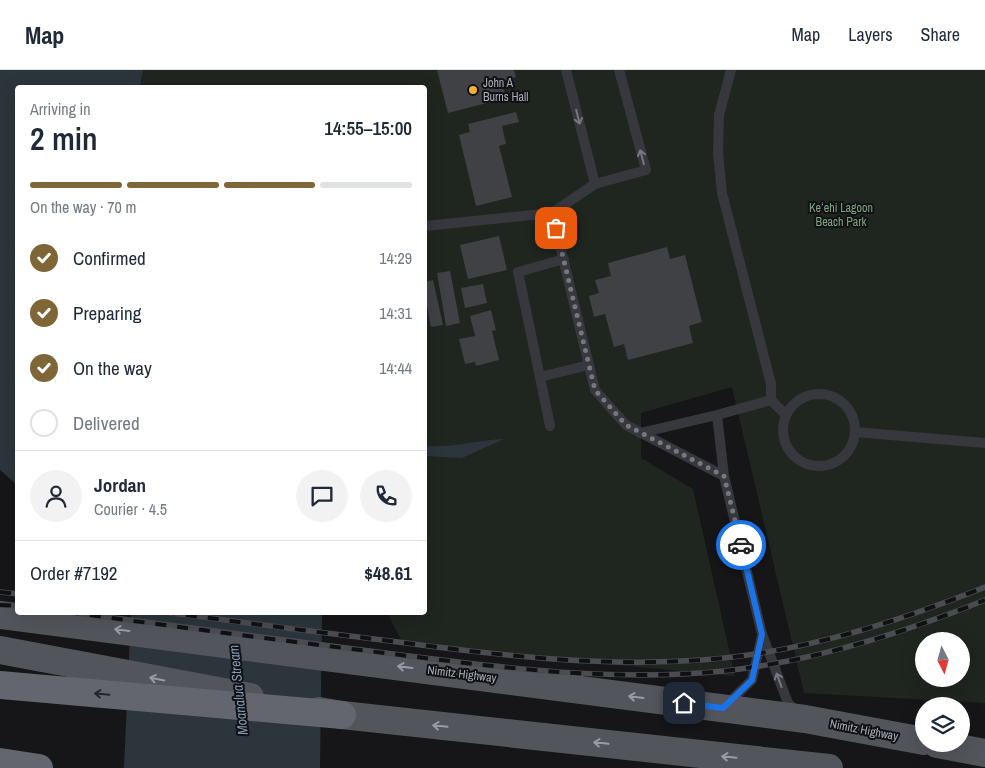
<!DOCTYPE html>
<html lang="en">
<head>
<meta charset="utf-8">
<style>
  :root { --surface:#fff; --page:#f2f2f3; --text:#1f2937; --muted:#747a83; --line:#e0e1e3; --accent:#7e6636 }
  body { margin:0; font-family:"Archivo Narrow",sans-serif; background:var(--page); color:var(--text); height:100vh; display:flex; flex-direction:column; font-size:19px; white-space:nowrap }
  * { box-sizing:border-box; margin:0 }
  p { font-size:16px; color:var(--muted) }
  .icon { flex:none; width:28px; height:28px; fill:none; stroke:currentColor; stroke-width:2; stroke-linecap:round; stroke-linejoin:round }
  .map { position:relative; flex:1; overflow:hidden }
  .side { position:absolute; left:15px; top:15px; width:412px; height:530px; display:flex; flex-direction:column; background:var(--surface); border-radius:5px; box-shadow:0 5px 20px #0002 }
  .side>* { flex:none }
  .needle { width:32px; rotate:174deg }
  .tools { position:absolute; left:915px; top:562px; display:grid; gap:10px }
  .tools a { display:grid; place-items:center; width:55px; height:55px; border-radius:50%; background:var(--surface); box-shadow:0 5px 20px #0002; font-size:25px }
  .pin { position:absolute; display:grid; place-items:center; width:42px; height:42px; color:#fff; margin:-21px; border-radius:10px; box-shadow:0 2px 8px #0006 }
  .courier { position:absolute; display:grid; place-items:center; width:50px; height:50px; margin:-25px; border:4px solid #1a73e8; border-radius:50%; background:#fff; color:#222; box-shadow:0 1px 6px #0007 }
  .headline em { font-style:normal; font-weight:600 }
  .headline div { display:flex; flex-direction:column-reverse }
  .headline { display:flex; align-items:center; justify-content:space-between; height:85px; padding:0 15px }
  h1 { font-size:32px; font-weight:600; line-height:38px }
  .bar { display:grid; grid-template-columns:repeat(4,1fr); gap:8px 5px; align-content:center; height:60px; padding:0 15px }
  .bar i { height:6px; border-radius:4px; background:var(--line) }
  .bar .selected { background:var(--accent) }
  .bar p { grid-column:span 4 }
  .line { display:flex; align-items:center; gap:12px; padding:0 15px; border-top:1px solid var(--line) }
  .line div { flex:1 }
  .round { display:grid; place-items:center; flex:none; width:52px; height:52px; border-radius:26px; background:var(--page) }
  ol { padding:0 15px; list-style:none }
  li { display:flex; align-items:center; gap:15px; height:55px }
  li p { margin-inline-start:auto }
  li .icon { padding:5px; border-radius:50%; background:var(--accent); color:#fff; stroke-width:4 }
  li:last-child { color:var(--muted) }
  li i { width:28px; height:28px; border:2px solid var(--line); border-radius:50% }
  header { display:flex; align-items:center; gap:30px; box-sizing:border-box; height:70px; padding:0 25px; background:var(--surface); border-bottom:1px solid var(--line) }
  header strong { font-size:24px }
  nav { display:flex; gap:28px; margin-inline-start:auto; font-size:18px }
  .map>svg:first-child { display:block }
  .green { fill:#1e261f; fill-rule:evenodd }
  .water { fill:#2c353c }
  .building { fill:#404145 }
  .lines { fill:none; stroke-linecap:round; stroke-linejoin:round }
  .service { stroke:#37383d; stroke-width:10 }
  .primary { stroke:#53555c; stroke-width:28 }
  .motorway { stroke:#63666e; stroke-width:28 }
  .rail-casing { stroke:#4a4c52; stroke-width:5.5 }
  .rail { stroke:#111113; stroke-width:4; stroke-dasharray:11; stroke-linecap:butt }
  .oneway { stroke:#757881 }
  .oneway2 { stroke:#979ba6 }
  .oneway3 { stroke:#26262a }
  .done { stroke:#757880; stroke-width:5; stroke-dasharray:0 9 }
  .route { stroke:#1a73e8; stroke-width:6 }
  .poi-dot { fill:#f2b134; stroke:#111113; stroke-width:2 }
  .labels { text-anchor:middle; stroke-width:4; stroke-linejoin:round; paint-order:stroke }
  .poi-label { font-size:12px; fill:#a8adb8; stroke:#111113; text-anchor:start }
  .park-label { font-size:12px; fill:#7fa381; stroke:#111113 }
  .street-label { font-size:12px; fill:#a8adb8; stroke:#111113 }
  .water-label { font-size:14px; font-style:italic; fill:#7f9bb3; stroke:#111113 }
</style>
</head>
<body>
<header>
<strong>Map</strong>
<nav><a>Map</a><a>Layers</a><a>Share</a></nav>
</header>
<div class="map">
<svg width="985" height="698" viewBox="0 0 985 698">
  <rect width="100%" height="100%" fill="#161618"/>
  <path class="green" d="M143,0H985V633L804,623L732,317L641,343V388L693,419L735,606L404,575L387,543L425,542V18H140ZM924,571H961V609H924Z"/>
  <path class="water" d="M0,0H143L140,17L18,18L17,415L0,400Z
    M504,369L462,388L425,386V376C453,378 477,370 504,369Z
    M131,543H322L320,698H124Z"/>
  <path class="building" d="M437,0H514L516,7L502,11L506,28L448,43Z
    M516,42L519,52L502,56L506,74L499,76L512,127L476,136L459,65L470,62L468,54Z
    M499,166L507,200L468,209L460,175Z
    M667,177L670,189L685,185L702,252L689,256L693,273L628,290L624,274L614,277L605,244L594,247L589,226L599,223L595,210L611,206L608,193Z
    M450,201L460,253L446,256L437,203Z
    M433,210L443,255L431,257L425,226V212Z
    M483,214L487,233L465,238L461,218Z
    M491,240L496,260L492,261L499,290L476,296L475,292L465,294L459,269L475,266L470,246Z"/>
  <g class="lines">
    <path class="service" d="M566,0L595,114
      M731,0L719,45L718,83L722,123L771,314V330L786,345
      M552,143L595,114L646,100L619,0
      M425,156L552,143L595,320L626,355L724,406
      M564,189L518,202L540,307L589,295
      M540,307L550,356
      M783 360a36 36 0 1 1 72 0a36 36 0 1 1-72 0Z
      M717,345L771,330
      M855,362L985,373
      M640,363L717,345L724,406L762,564L788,633L797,642
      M725,636L752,610L762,565"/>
    <path class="primary" d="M0,545L805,649L924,671
      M0,580L250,627
      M319,641L342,645L829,698
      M937,674L985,683"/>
    <path class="motorway" d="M0,615L342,645
      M0,692L39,698"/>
    <g class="rail-casing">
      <path id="rail" d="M0,522L18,524
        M0,535L18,536
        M68,542C177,557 285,571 393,584C503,598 613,612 724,601C814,591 901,564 985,530
        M164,542C245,553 325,563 406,573C505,586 602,597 702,590C800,583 895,553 985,517"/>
    </g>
    <use href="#rail" class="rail"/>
  </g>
  <defs><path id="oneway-shaft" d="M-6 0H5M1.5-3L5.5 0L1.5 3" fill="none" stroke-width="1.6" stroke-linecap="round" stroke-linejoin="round" transform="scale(1.25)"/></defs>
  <g class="oneway">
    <use href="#oneway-shaft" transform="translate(578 47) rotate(76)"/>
    <use href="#oneway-shaft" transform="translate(642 87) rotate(-105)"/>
    <use href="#oneway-shaft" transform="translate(779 610) rotate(-110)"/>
  </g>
  <g class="oneway2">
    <use href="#oneway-shaft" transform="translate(122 560) rotate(-173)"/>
    <use href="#oneway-shaft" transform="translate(405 597) rotate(-173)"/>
    <use href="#oneway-shaft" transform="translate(157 609) rotate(-169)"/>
    <use href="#oneway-shaft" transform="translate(636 627) rotate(-173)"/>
    <use href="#oneway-shaft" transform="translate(440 656) rotate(-174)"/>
    <use href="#oneway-shaft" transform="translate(601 673) rotate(-174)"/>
    <use href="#oneway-shaft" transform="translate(729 687) rotate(-174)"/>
  </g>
  <use class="oneway3" href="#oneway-shaft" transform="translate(102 624) rotate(-175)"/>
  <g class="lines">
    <path class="done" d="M556,158L595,320L626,355L724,406L741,475"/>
    <path class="route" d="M684,633L723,638L752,610L762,564L741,475"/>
  </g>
  <circle class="poi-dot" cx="473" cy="20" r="5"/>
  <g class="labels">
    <g class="poi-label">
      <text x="483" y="17">John A<tspan x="483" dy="14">Burns Hall</tspan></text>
    </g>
    <g class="park-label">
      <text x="841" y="142">Keʻehi Lagoon<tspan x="841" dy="14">Beach Park</tspan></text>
    </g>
    <g class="street-label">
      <text transform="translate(462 604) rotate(7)" y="4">Nimitz Highway</text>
      <text transform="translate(864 660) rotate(11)" y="4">Nimitz Highway</text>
    </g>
    <g class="water-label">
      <text transform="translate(238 620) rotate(-96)" y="5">Moanalua Stream</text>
    </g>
  </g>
</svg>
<div class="tools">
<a><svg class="needle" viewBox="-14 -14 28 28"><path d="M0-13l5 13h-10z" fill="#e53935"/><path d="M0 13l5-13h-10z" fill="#747a83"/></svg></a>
<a><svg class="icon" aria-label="layers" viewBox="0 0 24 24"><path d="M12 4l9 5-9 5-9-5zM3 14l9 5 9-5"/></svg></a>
</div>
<div class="pin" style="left:556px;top:158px;background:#ea580c"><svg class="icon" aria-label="bag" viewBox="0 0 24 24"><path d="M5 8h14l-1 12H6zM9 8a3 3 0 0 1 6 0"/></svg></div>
<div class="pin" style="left:684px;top:633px;background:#1f2937"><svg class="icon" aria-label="home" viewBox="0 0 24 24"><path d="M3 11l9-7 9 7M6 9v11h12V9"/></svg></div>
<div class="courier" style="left:741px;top:475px"><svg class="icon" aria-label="car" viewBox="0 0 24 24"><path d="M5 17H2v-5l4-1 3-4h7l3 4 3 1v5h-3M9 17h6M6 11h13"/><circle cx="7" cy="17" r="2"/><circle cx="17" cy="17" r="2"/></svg></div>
<section class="side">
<div class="headline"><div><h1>2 min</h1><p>Arriving in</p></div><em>14:55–15:00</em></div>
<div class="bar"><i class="selected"></i><i class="selected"></i><i class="selected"></i><i></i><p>On the way · 70 m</p></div>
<ol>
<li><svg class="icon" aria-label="check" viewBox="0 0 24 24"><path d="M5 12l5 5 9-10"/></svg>Confirmed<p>14:29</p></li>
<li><svg class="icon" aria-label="check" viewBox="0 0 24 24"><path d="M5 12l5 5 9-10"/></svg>Preparing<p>14:31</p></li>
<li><svg class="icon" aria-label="check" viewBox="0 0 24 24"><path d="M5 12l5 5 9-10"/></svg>On the way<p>14:44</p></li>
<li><i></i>Delivered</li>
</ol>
<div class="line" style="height:90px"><a class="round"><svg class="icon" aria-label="person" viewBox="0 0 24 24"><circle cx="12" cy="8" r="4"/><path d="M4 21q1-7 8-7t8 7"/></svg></a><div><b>Jordan</b><p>Courier · 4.5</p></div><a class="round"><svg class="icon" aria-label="chat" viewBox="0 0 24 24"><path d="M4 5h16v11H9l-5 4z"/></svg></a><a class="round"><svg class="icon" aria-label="phone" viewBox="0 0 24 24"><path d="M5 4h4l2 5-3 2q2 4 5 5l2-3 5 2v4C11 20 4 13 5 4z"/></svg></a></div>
<div class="line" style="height:65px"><div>Order #7192</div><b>$48.61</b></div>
</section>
</div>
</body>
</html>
